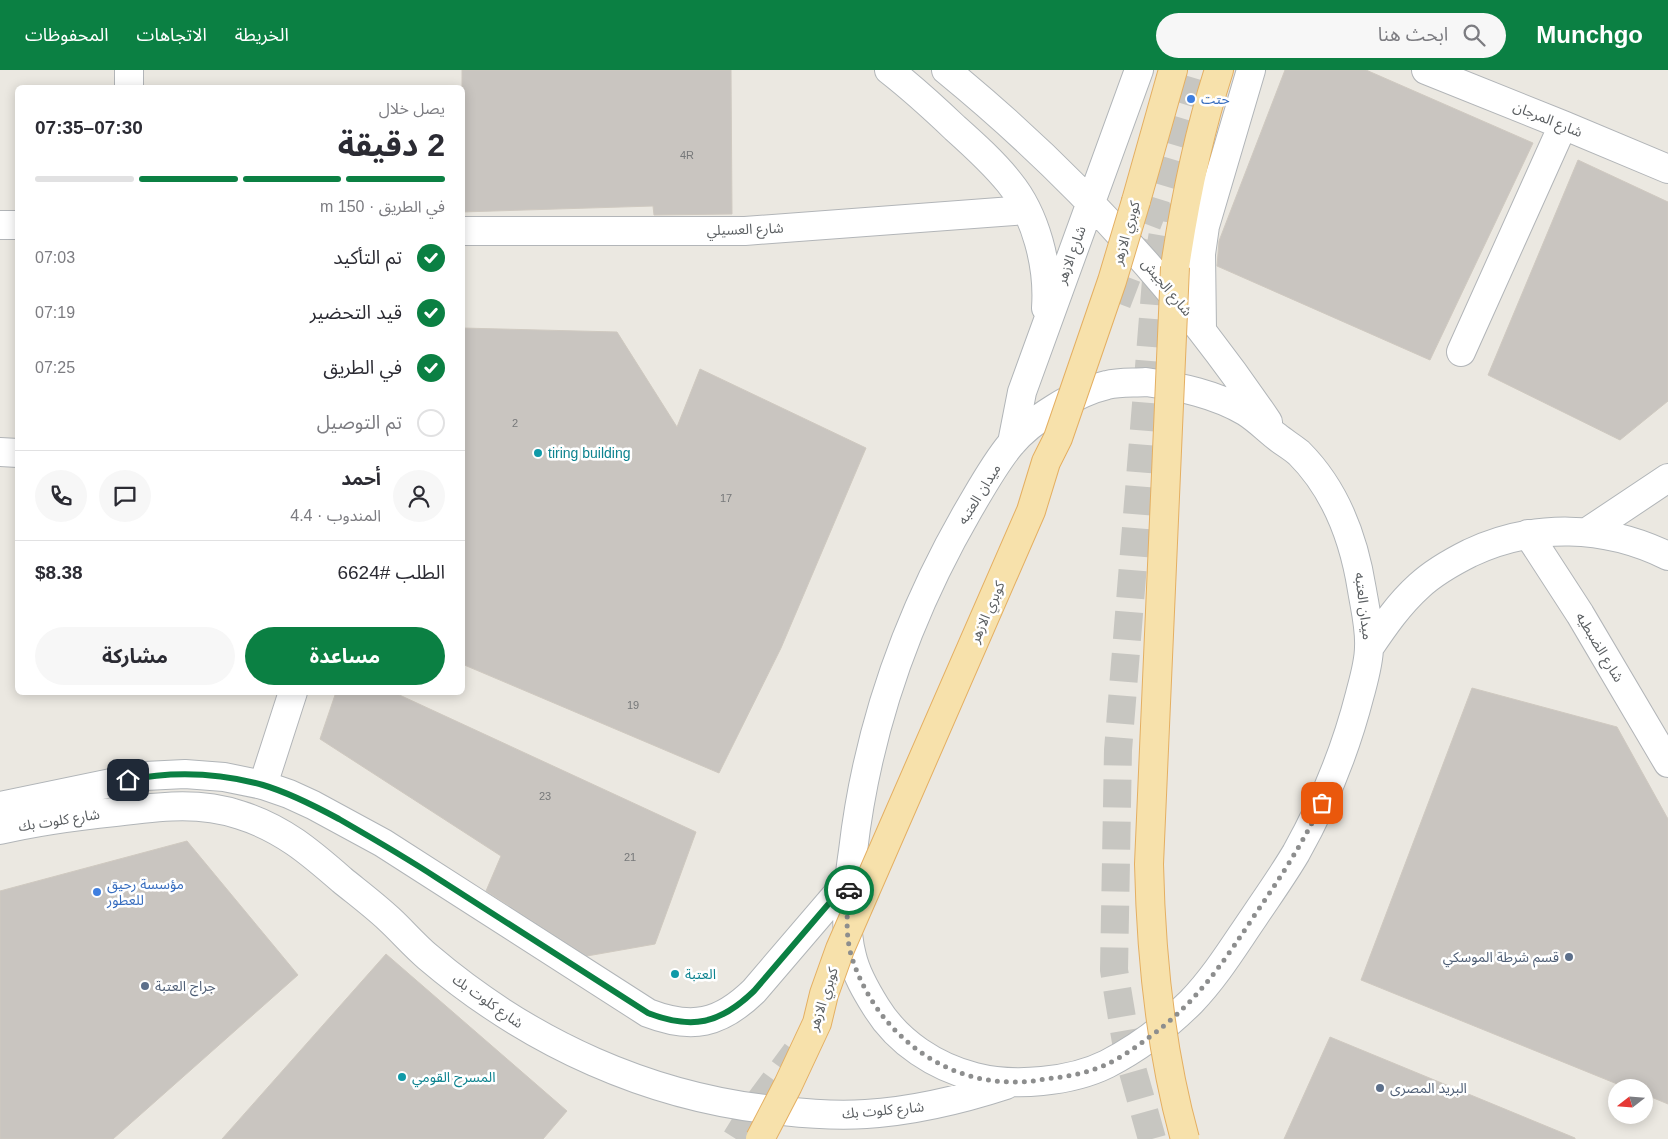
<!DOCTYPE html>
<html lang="ar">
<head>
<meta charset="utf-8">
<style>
  :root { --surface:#fff; --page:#f7f7f7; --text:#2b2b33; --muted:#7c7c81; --line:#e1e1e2; --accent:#0b8043 }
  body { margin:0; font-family:Arial,"Noto Sans Arabic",sans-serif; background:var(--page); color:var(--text); direction:rtl; height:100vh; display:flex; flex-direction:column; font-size:19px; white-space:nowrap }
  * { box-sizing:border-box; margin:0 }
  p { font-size:16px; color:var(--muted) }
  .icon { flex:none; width:28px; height:28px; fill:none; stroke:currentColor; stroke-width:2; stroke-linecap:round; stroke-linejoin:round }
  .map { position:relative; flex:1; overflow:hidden; direction:ltr }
  .drawer { position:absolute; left:15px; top:15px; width:450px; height:610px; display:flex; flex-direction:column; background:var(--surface); border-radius:8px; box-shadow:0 2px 12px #0003; direction:rtl }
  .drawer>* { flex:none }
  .needle { width:32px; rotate:253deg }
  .tools { position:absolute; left:1608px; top:1009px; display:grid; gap:10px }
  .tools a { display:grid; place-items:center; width:45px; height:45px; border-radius:50%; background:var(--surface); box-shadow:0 2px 12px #0003; font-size:25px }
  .pin { position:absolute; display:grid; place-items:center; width:42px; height:42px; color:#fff; margin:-21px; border-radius:10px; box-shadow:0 2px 8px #0006 }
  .courier { position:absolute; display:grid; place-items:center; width:50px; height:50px; margin:-25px; border:4px solid #0b8043; border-radius:50%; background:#fff; color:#222; box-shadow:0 1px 6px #0007 }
  .overview em { font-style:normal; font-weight:700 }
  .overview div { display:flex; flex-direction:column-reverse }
  .overview { display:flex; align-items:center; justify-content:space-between; height:85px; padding:0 20px }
  h1 { font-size:32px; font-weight:700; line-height:38px }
  .bar { display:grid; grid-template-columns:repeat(4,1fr); gap:8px 5px; align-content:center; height:60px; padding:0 20px }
  .bar i { height:6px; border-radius:4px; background:var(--line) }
  .bar .on { background:var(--accent) }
  .bar p { grid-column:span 4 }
  .line { display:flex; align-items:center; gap:12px; padding:0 20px; border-top:1px solid var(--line) }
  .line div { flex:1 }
  .round { display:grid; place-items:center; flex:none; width:52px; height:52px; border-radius:26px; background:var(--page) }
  ol { padding:0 20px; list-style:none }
  li { display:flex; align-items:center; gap:15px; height:55px }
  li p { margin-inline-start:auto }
  li .icon { padding:5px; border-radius:50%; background:var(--accent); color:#fff; stroke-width:4 }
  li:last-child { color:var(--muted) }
  li i { width:28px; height:28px; border:2px solid var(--line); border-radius:50% }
  .primary-button { display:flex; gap:10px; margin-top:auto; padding:10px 20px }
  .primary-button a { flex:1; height:58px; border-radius:30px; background:var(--accent); color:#fff; font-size:20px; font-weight:700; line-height:58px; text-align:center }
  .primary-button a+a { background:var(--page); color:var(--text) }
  header { display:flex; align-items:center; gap:30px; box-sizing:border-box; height:70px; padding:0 25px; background:var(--accent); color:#fff }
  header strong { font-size:24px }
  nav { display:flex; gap:28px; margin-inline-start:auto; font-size:18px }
  .search { width:350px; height:45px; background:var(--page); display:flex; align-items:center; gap:12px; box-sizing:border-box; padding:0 18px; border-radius:28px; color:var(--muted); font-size:19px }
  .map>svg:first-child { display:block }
  .building { fill:#c9c5c0; stroke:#cfc9c0 }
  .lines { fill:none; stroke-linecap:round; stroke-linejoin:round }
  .primary-tunnel { stroke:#c7c6c1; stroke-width:28; stroke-dasharray:28 14; stroke-linecap:butt }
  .street-casing { stroke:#b2b5b8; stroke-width:30 }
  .secondary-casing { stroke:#b1b5b8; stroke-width:30 }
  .primary-casing { stroke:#e4af62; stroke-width:30 }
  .street { stroke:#fff; stroke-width:28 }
  .secondary { stroke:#fff; stroke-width:28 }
  .primary { stroke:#f7e1ab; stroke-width:28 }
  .primary-bridge-casing { stroke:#e4af62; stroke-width:30; stroke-linecap:butt }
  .primary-bridge { stroke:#f7e1ab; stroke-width:28 }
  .done { stroke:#8d8e8e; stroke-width:5; stroke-dasharray:0 9 }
  .route { stroke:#0b8043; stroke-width:6 }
  .shop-dot { fill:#3f7fe0; stroke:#fff; stroke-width:2 }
  .culture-dot { fill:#0f9aa8; stroke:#fff; stroke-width:2 }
  .service-dot { fill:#5c6f8a; stroke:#fff; stroke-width:2 }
  .labels { text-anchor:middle; stroke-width:5; stroke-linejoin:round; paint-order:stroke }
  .number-label { font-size:11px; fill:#767879 }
  .shop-label { font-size:14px; fill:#366cbe; stroke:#fff; text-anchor:start }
  .street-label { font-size:14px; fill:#5a5e61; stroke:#fff }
  .culture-label { font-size:14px; fill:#0d838f; stroke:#fff; text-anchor:start }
  .service-label { font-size:14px; fill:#4e5e75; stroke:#fff; text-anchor:start }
</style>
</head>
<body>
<header>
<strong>Munchgo</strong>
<div class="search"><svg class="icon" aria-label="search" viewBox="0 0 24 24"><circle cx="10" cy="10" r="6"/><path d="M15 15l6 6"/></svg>ابحث هنا</div>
<nav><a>الخريطة</a><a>الاتجاهات</a><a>المحفوظات</a></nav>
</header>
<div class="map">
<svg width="1668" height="1069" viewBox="0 0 1668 1069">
  <rect width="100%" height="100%" fill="#ebe8e1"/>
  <path class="building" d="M462,0H731L732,144L654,145L653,136L462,142Z
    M1285,0H1366L1533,73L1430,290L1217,196L1219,171Z
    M1578,90L1668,132V331L1620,370L1488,305Z
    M462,258L617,262L677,357L700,299L866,378L781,578L719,703L462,594Z
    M1472,618L1617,657L1668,749V1034L1644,1024V1018H1627L1361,910Z
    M336,622H393L696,762L655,874L587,886L486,821L501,786L320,669Z
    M187,771L298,905L113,1069H0V821Z
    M386,884L567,1041L543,1069H222Z
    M1330,967L1575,1068V1069H1284Z"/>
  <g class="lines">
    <path class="primary-tunnel" d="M1117,233L1153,139L1195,0
      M736,1069L759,1032L796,982
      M1152,1069L1128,984L1114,900L1118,680L1157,198L1168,133"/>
    <g class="street-casing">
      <path id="street" d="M129,0V18
        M1426,0L1563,55L1668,99
        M0,155H18
        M462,161H745L1026,140
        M1461,282L1563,55
        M0,382L18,383
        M1528,464L1580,544L1668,693
        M263,715L293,622"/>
    </g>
    <g class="secondary-casing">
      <path id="secondary" d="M889,0C912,18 934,38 955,58C974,75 993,92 1009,112C1036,145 1049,196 1046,238
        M946,0C1072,103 1177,217 1268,352
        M1202,259L1201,184L1205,156L1251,0
        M1146,312C1181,317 1215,324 1246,342C1257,349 1266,358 1276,366C1283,372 1292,377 1299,383C1336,420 1354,469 1362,520C1365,538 1370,558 1369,577C1369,592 1364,609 1360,624C1346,679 1324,733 1296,783C1283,805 1268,826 1254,847C1234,876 1216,906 1191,932C1167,956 1138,978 1107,994C1071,1012 1014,1017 975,1007C936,997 898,973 876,937C866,921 856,904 852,886C843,852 848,815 853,781C867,660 908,544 969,439C982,417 995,393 1011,374C1031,350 1076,322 1107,315C1119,312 1133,313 1146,312Z
        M1012,373L1022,322L1139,0
        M1587,462L1668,408
        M1369,578C1384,556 1399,534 1419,516C1434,502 1452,492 1470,483C1534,453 1605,455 1668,486
        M0,736L145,706L185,704L224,707L263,715L289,724L313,735L383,773L648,943C692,960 720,954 754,921L849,810
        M0,760C38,751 76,746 115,742C159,737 197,731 240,745C282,758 310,782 342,810C358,823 374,835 389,849C402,861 414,875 428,887C529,973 651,1029 783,1041C810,1044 838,1046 866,1044C914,1041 960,1030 1006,1015"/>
    </g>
    <g class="primary-casing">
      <path id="primary" d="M1136,131L1173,0
        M1175,197C1185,130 1198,65 1219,0"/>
    </g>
    <use href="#street" class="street"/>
    <use href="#secondary" class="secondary"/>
    <use href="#primary" class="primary"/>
    <g class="primary-bridge-casing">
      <path id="primary-bridge" d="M1175,197L1149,794C1151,887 1160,979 1185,1069
        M760,1069L788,1015L817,953L824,924L840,879L1031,441L1046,392L1058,368L1112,211L1136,131"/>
    </g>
    <use href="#primary-bridge" class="primary-bridge"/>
  </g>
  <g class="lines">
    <path class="done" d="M849,820C847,843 845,866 852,888C875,959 939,1013 1015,1012C1025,1012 1035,1011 1045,1009C1065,1007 1084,1004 1103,996C1119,989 1135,978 1148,968C1198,932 1225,890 1258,840C1282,805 1304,771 1322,733"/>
    <path class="route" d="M128,710C173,701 219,703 263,715C290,723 315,736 339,749C372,768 405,787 437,808C507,853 577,898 648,943C692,960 720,954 754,921L849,810V820"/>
  </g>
  <g class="shop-dot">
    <circle cx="1191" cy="29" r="5"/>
    <circle cx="97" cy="822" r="5"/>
  </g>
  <g class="culture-dot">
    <circle cx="538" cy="383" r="5"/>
    <circle cx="675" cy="904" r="5"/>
    <circle cx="402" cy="1007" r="5"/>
  </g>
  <g class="service-dot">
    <circle cx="1569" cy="887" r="5"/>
    <circle cx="145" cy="916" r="5"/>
    <circle cx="1380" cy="1018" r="5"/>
  </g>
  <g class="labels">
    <g class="number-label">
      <text x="687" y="89">4R</text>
      <text x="515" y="357">2</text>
      <text x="726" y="432">17</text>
      <text x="633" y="639">19</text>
      <text x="545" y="730">23</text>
      <text x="630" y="791">21</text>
    </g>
    <g class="shop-label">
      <text x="1201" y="34">حتت</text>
      <text x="107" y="819">مؤسسة رحيق<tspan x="107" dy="16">للعطور</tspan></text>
    </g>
    <g class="street-label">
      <text transform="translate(1548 49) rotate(22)" y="5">شارع المرجان</text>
      <text transform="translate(745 159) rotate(-2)" y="5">شارع العسيلي</text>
      <text transform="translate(1126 163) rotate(-74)" y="5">كوبري الازهر</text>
      <text transform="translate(1071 185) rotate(-70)" y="5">شارع الازهر</text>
      <text transform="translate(1167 217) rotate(50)" y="5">شارع الجيش</text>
      <text transform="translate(979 424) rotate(-58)" y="5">ميدان العتبه</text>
      <text transform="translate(1364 536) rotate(83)" y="5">ميدان العتبه</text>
      <text transform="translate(987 542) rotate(-66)" y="5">كوبري الازهر</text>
      <text transform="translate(1600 577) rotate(59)" y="5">شارع الضبطيه</text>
      <text transform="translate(59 750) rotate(-9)" y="5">شارع كلوت بك</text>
      <text transform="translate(823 929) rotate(-72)" y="5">كوبري الازهر</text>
      <text transform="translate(488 931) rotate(35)" y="5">شارع كلوت بك</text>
      <text transform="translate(883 1040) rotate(-5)" y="5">شارع كلوت بك</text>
    </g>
    <g class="culture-label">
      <text x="548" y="388">tiring building</text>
      <text x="685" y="909">العتبة</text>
      <text x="412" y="1012">المسرح القومي</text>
    </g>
    <g class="service-label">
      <text x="1559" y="892" text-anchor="end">قسم شرطة الموسكي</text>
      <text x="155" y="921">جراج العتبة</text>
      <text x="1390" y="1023">البريد المصرى</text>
    </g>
  </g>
</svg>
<div class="tools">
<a><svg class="needle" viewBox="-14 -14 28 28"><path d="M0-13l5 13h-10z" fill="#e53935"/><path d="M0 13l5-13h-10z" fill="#7c7c81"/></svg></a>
</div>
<div class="pin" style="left:1322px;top:733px;background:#ea580c"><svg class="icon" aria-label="bag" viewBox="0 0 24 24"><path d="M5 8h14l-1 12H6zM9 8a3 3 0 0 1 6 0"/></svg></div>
<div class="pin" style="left:128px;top:710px;background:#1f2937"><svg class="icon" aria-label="home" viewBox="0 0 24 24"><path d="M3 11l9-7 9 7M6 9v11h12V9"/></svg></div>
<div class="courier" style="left:849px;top:820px"><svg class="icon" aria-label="car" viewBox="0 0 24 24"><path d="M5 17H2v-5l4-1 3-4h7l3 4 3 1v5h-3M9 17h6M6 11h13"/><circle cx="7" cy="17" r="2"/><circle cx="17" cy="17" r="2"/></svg></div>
<section class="drawer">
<div class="overview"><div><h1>2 دقيقة</h1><p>يصل خلال</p></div><em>07:30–07:35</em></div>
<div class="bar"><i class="on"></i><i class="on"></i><i class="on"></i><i></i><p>في الطريق · 150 m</p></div>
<ol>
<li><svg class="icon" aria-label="check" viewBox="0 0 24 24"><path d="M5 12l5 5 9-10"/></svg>تم التأكيد<p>07:03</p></li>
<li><svg class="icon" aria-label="check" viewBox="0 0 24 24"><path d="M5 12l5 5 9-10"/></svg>قيد التحضير<p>07:19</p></li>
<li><svg class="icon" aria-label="check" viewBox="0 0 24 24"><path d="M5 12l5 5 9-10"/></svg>في الطريق<p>07:25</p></li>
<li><i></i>تم التوصيل</li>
</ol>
<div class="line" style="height:90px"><a class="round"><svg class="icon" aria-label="person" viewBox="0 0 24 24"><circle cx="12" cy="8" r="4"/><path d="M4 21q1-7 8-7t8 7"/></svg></a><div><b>أحمد</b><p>المندوب · 4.4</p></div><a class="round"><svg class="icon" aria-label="chat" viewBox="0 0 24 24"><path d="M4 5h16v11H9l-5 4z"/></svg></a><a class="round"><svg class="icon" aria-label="phone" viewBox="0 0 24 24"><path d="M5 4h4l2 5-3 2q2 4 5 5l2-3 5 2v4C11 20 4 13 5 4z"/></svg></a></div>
<div class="line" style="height:65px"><div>الطلب #6624</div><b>$8.38</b></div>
<div class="primary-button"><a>مساعدة</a><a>مشاركة</a></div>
</section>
</div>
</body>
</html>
